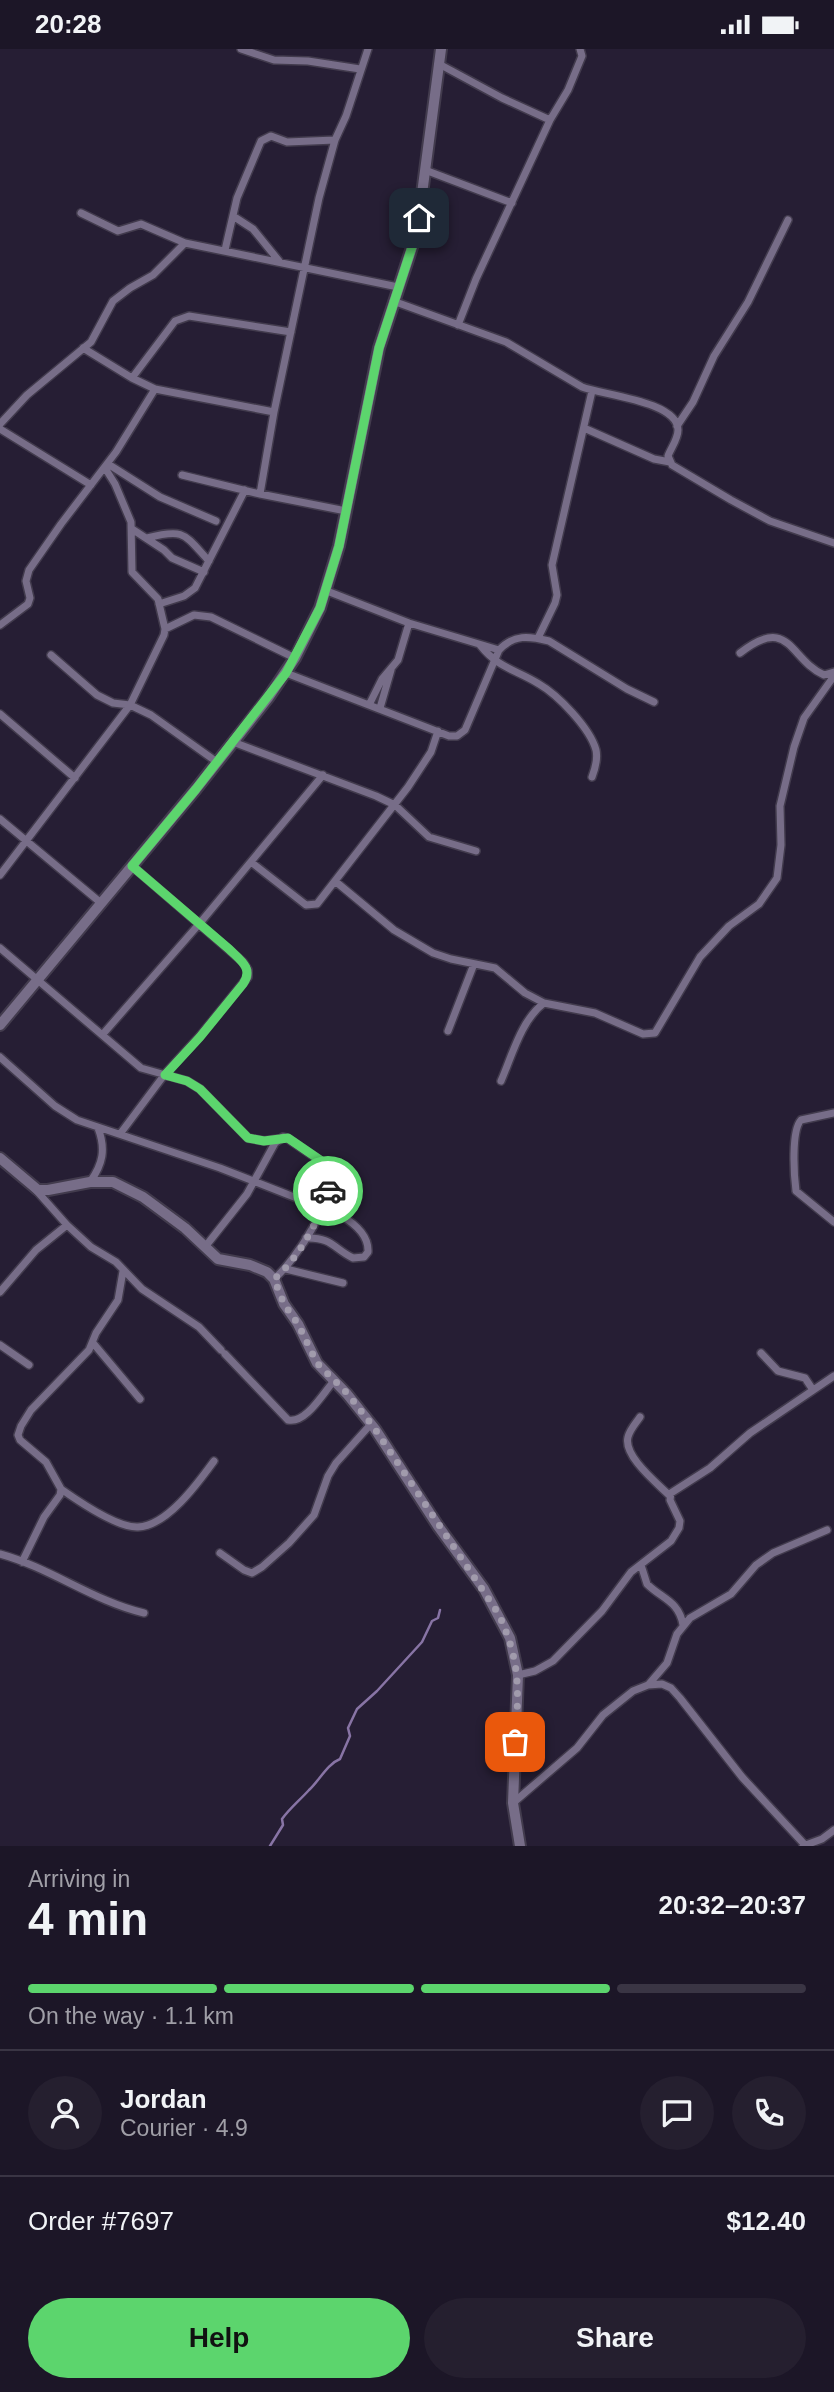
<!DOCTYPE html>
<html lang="en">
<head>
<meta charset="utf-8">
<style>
  :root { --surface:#1c1627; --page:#251f2f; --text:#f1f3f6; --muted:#a09fa7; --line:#3a3544; --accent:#5cd56d }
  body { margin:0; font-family:Helvetica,sans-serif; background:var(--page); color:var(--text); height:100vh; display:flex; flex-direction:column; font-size:26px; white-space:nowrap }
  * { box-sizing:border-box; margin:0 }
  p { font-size:23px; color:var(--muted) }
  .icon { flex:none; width:38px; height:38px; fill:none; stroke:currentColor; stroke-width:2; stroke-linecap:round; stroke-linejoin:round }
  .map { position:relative; height:1797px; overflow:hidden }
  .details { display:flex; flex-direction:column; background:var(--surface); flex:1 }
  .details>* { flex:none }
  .pin { position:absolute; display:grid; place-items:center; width:60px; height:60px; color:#fff; margin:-30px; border-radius:14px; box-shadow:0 4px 10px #0006 }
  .courier { position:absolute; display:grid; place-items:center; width:70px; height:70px; margin:-35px; border:5px solid #5cd56d; border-radius:50%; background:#fff; color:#222; box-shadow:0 2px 9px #0007 }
  .headline em { font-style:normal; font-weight:700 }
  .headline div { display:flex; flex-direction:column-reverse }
  .headline { display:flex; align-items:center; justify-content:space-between; height:119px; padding:0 28px }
  h1 { font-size:46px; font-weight:700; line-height:52px }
  .bar { display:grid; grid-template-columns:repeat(4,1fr); gap:10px 7px; align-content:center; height:84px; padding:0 28px }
  .bar i { height:9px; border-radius:5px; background:var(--line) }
  .bar .selected { background:var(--accent) }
  .bar p { grid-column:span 4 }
  .line { display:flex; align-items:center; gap:18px; padding:0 28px; border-top:2px solid var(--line) }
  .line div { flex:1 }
  .round { display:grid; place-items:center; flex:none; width:74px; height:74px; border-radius:37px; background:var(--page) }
  .cta { display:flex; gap:14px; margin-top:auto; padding:14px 28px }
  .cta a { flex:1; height:80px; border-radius:42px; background:var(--accent); color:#111; font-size:28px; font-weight:700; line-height:80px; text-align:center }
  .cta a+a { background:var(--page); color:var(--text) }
  .status { display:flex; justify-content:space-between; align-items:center; height:49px; padding:0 35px; background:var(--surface); direction:ltr }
  .status svg { height:19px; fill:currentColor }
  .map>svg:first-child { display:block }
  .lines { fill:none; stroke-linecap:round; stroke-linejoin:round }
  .stream { stroke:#8874a5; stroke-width:2.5 }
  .street-casing { stroke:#423b4d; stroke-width:10 }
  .secondary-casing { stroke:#423b4d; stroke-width:14 }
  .street { stroke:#776d88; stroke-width:7 }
  .secondary { stroke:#776d88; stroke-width:10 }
  .done { stroke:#a19bac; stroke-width:7; stroke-dasharray:0 12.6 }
  .route { stroke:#5cd56d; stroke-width:9 }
</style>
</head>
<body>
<div class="status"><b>20:28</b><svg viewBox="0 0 49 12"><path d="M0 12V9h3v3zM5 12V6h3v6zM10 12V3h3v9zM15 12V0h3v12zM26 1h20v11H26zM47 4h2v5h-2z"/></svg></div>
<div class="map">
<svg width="834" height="1797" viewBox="0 0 834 1797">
  <rect width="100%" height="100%" fill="#261e34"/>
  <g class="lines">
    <path class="stream" d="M270,1797L283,1776L282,1770C290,1759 300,1751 309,1741C319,1732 327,1715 340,1710L350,1687L348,1679L357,1660L377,1642L422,1593L432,1572L438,1569L440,1561"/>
    <g class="street-casing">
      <path id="street" d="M241,0L274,11L308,12L360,20
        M439,15L502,49L550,71
        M425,121L512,154
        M81,164L118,182L141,175L185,194L398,238
        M233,167L253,180L279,212
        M225,201L237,149L261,92L271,87L287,93L335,91
        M393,252L506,293L582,338C602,346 678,352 678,381C678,390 671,399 668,407L672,416L731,451L770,472L834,494
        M458,276L476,230L550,71L568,41L582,7L580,0
        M83,299L132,329L155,340L274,363
        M132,329L175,272L189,267L291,283
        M0,375L27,346L91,293L113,252L130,239L153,226L185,194
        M677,377L693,353L714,307L748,253L788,171
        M584,379L654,410L670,413
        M0,380L91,436
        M108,415L160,448L216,472
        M182,426L260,445L346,462
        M260,445L274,363L319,149L335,91L346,67L368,0
        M132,480L164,501L172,509L204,523
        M147,489C185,479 184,485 209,512
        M327,542L409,574L499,601
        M159,555L184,547L195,539L245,441
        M0,576L28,555L30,549L26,532L29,521L61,475L116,403L155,340
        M165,580L194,566L211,568L295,609
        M538,589L555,554L557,546L552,516L592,342
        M480,596C499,620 515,620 539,635C558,646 590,679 596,701C598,710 595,720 592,728
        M740,604C790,565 789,610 824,626L834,623
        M51,606L97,646L113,654L130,656L151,666L217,713
        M286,624L449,687H457L465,681L499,601C514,585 529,587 549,592L627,640L654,653
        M370,654L382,630L398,611L409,574
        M380,659L391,621
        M0,665L75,729
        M233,693L376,747L395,756L429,788L476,802
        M0,770L101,854
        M251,813L306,856L317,855L408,738L431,703L438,682
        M0,826L130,656L164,586L165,580L158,550L132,523L131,473L115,435L105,419
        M335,832L394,881L433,904L451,910L495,919L525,944L544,954L595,964L643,985L655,984L700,908L729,877L759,855L777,829L781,796L780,757L794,698L804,669L834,627
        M0,899L141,1019L187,1032L200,1040L248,1089L264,1092L278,1090
        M448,982L474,915
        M103,985L200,874L323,726
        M0,1008L55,1057L77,1071L220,1119L340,1166C354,1174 369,1186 368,1203L364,1208L353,1209C334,1200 332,1188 306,1189
        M501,1032C512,1007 521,971 544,954
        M834,1064L801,1071C791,1082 794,1127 796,1142L834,1173
        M120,1085L165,1025L200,987L248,928V921L243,913L132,817
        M90,1133C103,1115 106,1100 98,1079
        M35,1140L67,1176L91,1198L116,1213L142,1240L199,1278L221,1301
        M205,1198L247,1145L275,1094L283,1088L287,1089L328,1117C340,1146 295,1212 274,1230
        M286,1220L343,1234
        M0,1243L36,1201L67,1176
        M93,1294L140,1350
        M0,1296L29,1316
        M761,1304L778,1322L805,1329L813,1341
        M225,1305L288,1371C306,1375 323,1344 334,1332
        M640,1368C636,1374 630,1380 628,1388C623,1407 657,1434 670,1447
        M61,1440C78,1452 117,1479 138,1478C167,1477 198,1434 214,1412
        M220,1504L244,1521L252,1524L262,1518L289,1494L314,1466L328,1427L336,1414L371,1375
        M0,1505C51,1519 93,1552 144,1564
        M22,1513L44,1468L60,1446L61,1440L46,1413L20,1391L18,1386L21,1377L31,1361L89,1301L96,1284L118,1251L123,1222
        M641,1516L647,1535C662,1550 679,1552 683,1576
        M518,1626L535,1622L553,1612L602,1562L631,1523L671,1492L679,1479L680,1472L670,1451L671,1444L710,1419L750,1384L834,1327
        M649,1635L667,1614L677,1585L690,1569L731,1545L756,1516L773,1504L827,1481
        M513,1754L577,1699L603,1666L633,1642L648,1636L662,1635L671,1639L680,1649L742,1728L805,1796
        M803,1797L822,1790L834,1781"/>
    </g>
    <g class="secondary-casing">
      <path id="secondary" d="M0,976L196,740L268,649L295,609L320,559L339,497L379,299L417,183L441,0
        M0,1109L38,1141H48L90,1133H113L143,1148L185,1179L218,1210L250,1216L267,1223L274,1230L284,1255L298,1275L317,1314L347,1345L375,1380L438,1477L484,1540L510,1589L518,1626L513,1754L520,1797"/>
    </g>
    <use href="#street" class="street"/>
    <use href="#secondary" class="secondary"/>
  </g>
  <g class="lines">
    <path class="done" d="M328,1142C317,1174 300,1208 274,1230L284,1255L298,1275L317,1314L348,1345L375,1380L498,1564C521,1612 519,1642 515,1693"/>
    <path class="route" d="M328,1142L331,1124L323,1113L288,1089L264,1092L248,1089L200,1040L187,1032L165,1026L200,988L243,935C254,919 240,911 229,900L132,817L196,740L286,624L320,559L339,497L379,299L412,198L419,169"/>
  </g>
</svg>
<div class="pin" style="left:515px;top:1693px;background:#ea580c"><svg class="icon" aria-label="bag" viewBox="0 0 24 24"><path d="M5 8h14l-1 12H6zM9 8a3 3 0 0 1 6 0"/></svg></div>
<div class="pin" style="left:419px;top:169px;background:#1f2937"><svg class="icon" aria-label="home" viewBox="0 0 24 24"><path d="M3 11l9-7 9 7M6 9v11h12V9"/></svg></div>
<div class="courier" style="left:328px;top:1142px"><svg class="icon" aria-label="car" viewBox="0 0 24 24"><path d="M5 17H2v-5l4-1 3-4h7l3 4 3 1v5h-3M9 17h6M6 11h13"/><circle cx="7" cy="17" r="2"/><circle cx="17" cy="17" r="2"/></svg></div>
</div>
<section class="details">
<div class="headline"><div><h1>4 min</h1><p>Arriving in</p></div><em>20:32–20:37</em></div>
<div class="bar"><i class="selected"></i><i class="selected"></i><i class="selected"></i><i></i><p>On the way · 1.1 km</p></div>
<div class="line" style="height:126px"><a class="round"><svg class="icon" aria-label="person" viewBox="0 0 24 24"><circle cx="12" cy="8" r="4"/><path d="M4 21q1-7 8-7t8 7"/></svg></a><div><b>Jordan</b><p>Courier · 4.9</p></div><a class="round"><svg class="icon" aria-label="chat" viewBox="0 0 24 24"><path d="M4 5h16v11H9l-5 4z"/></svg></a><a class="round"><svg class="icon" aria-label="phone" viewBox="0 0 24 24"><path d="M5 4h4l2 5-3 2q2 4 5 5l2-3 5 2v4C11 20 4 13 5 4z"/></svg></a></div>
<div class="line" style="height:91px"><div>Order #7697</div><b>$12.40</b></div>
<div class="cta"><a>Help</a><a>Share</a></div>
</section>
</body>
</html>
